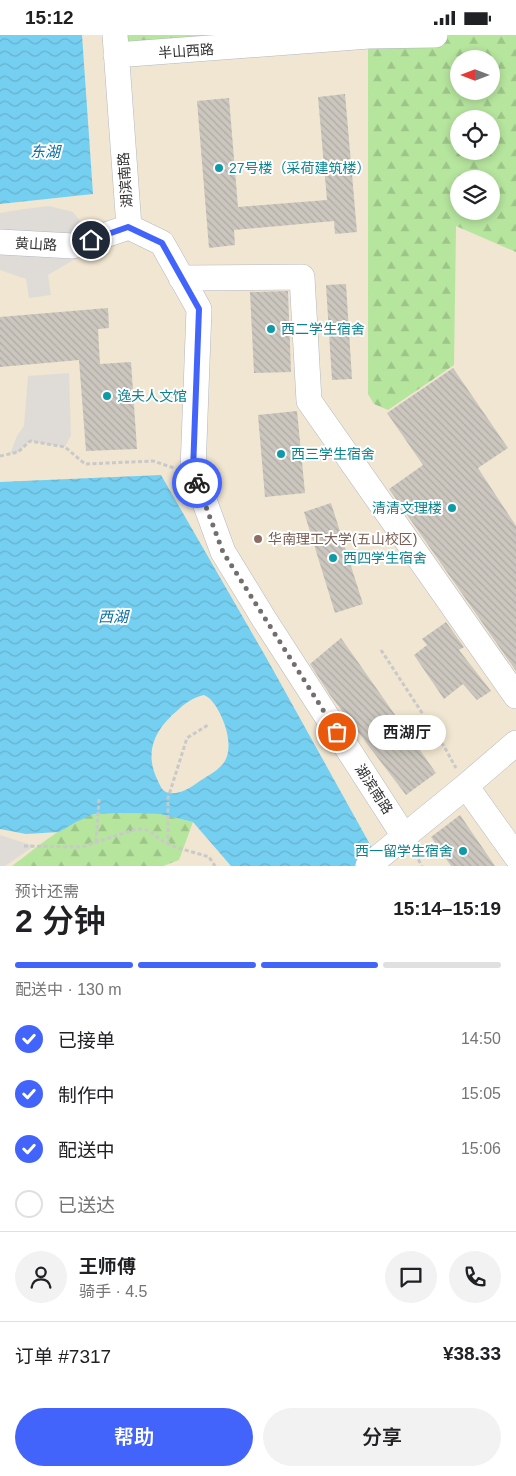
<!DOCTYPE html>
<html lang="zh">
<head>
<meta charset="utf-8">
<style>
  :root { --surface:#fff; --page:#f2f2f2; --text:#202124; --muted:#757577; --line:#e0e0e0; --accent:#4264fb }
  body { margin:0; font-family:Arial,"Noto Sans SC",sans-serif; background:var(--page); color:var(--text); height:100vh; display:flex; flex-direction:column; font-size:19px; white-space:nowrap }
  * { box-sizing:border-box; margin:0 }
  p { font-size:16px; color:var(--muted) }
  .icon { flex:none; width:28px; height:28px; fill:none; stroke:currentColor; stroke-width:2; stroke-linecap:round; stroke-linejoin:round }
  .map { position:relative; height:831px; overflow:hidden }
  .side { display:flex; flex-direction:column; background:var(--surface); flex:1 }
  .side>* { flex:none }
  .needle { width:32px; rotate:270deg }
  .fabs { position:absolute; left:450px; top:15px; display:grid; gap:10px }
  .fabs a { display:grid; place-items:center; width:50px; height:50px; border-radius:50%; background:var(--surface); box-shadow:0 2px 8px #0003; font-size:25px }
  .pin { position:absolute; display:grid; place-items:center; width:42px; height:42px; color:#fff; margin:-21px; border:2px solid #fff; border-radius:50%; box-shadow:0 1px 5px #0007 }
  .courier { position:absolute; display:grid; place-items:center; width:50px; height:50px; margin:-25px; border:4px solid #4264fb; border-radius:50%; background:#fff; color:#222; box-shadow:0 1px 6px #0007 }
  .bubble { position:absolute; height:35px; border-radius:18px; background:var(--surface); box-shadow:0 2px 8px #0003; font-size:16px; font-weight:600; line-height:35px; text-align:center }
  .overview em { font-style:normal; font-weight:600 }
  .overview div { display:flex; flex-direction:column-reverse }
  .overview { display:flex; align-items:center; justify-content:space-between; height:85px; padding:0 15px }
  h1 { font-size:32px; font-weight:600; line-height:38px }
  .bar { display:grid; grid-template-columns:repeat(4,1fr); gap:8px 5px; align-content:center; height:60px; padding:0 15px }
  .bar i { height:6px; border-radius:4px; background:var(--line) }
  .bar .on { background:var(--accent) }
  .bar p { grid-column:span 4 }
  .line { display:flex; align-items:center; gap:12px; padding:0 15px; border-top:1px solid var(--line) }
  .line div { flex:1 }
  .round { display:grid; place-items:center; flex:none; width:52px; height:52px; border-radius:26px; background:var(--page) }
  ol { padding:0 15px; list-style:none }
  li { display:flex; align-items:center; gap:15px; height:55px }
  li p { margin-inline-start:auto }
  li .icon { padding:5px; border-radius:50%; background:var(--accent); color:#fff; stroke-width:4 }
  li:last-child { color:var(--muted) }
  li i { width:28px; height:28px; border:2px solid var(--line); border-radius:50% }
  .button { display:flex; gap:10px; margin-top:auto; padding:10px 15px }
  .button a { flex:1; height:58px; border-radius:30px; background:var(--accent); color:#fff; font-size:20px; font-weight:600; line-height:58px; text-align:center }
  .button a+a { background:var(--page); color:var(--text) }
  .status { display:flex; justify-content:space-between; align-items:center; height:35px; padding:0 25px; background:var(--surface); direction:ltr }
  .status svg { height:14px; fill:currentColor }
  .map>svg:first-child { display:block }
  .education { fill:#f0e6d1; fill-rule:evenodd }
  .forest { fill:url(#forest-firs); fill-rule:evenodd }
  .plaza { fill:#dfdcd8 }
  .water { fill:url(#water-waves); fill-rule:evenodd }
  .building { fill:url(#building-back-hatch) }
  .lines { fill:none; stroke-linecap:round; stroke-linejoin:round }
  .minor-casing { stroke:#b4b7c1; stroke-width:26 }
  .path { stroke:#c9c9c9; stroke-width:3; stroke-dasharray:4 2.5; stroke-linecap:butt }
  .minor { stroke:#fff; stroke-width:25 }
  .done { stroke:#726f6d; stroke-width:5; stroke-dasharray:0 9 }
  .route { stroke:#4264fb; stroke-width:6 }
  .culture-dot { fill:#0f9aa8; stroke:#fff; stroke-width:2 }
  .education-dot { fill:#8d6e63; stroke:#fff; stroke-width:2 }
  .labels { text-anchor:middle; stroke-width:4; stroke-linejoin:round; paint-order:stroke }
  .street-label { font-size:14px; fill:#2e2e2e; stroke:#fff }
  .culture-label { font-size:14px; fill:#0d838f; stroke:#fff; text-anchor:start }
  .education-label { font-size:14px; fill:#785e54; stroke:#fff; text-anchor:start }
  .water-label { font-size:15px; font-style:italic; fill:#0d6fa3; stroke:#fff }
</style>
</head>
<body>
<div class="status"><b>15:12</b><svg viewBox="0 0 49 12"><path d="M0 12V9h3v3zM5 12V6h3v6zM10 12V3h3v9zM15 12V0h3v12zM26 1h20v11H26zM47 4h2v5h-2z"/></svg></div>
<div class="map">
<svg width="516" height="831" viewBox="0 0 516 831">
  <defs>
    <pattern id="forest-firs" width="22" height="20" patternUnits="userSpaceOnUse" patternTransform="scale(1.25)"><rect width="22" height="20" fill="#b6e59e"/><path d="M5 1l3.5 6h-7zM16 11l3.5 6h-7z" fill="#9dc588"/></pattern>
    <pattern id="water-waves" width="16" height="10" patternUnits="userSpaceOnUse" patternTransform="scale(1.25)"><rect width="16" height="10" fill="#75cff0"/><path d="M0 5q4-4 8 0t8 0" fill="none" stroke="#66b2ce"/></pattern>
    <pattern id="building-back-hatch" width="6" height="6" patternUnits="userSpaceOnUse" patternTransform="scale(1.25)"><rect width="6" height="6" fill="#cbc7bf"/><path d="M-1 5l2 2M0 0l6 6M5-1l2 2" fill="none" stroke="#afaba4"/></pattern>
  </defs>
  <rect width="100%" height="100%" fill="#efe9e1"/>
  <path class="education" d="M0,0H516V831H0ZM459,24H491V56H459ZM459,84H491V116H459ZM459,144H491V176H459Z"/>
  <path class="forest" d="M115,0H516V217L456,191L454,330L388,375L374,369L368,359V2L116,20ZM459,24H491V56H459ZM459,84H491V116H459ZM459,144H491V176H459Z
    M118,778L160,779L193,787L179,825L163,831H12C34,815 69,784 95,779C102,777 111,778 118,778Z"/>
  <path class="plaza" d="M49,171L73,177L83,190L82,220L48,240L51,260L29,263L26,244L0,235V178L24,174Z
    M69,338L71,400L65,412L30,406L18,417L10,419L17,401L24,391L28,341Z
    M0,800L34,811L5,831H0Z"/>
  <path class="water" d="M0,0H82L93,159L0,169Z
    M161,440L267,624L382,831H231L193,787L160,779L118,778L94,779L76,787L59,797L26,799L0,794V447ZM204,660C213,664 218,674 222,683C228,696 233,718 222,730C216,737 205,742 197,748C190,753 179,760 169,758C162,757 160,750 157,744C144,716 155,694 178,675C185,668 194,662 204,660Z"/>
  <path class="building" d="M345,59L357,197L335,199L334,186L234,195L235,210L209,213L197,66L229,63L238,172L327,165L318,62Z
    M346,249L352,344L332,345L326,250Z
    M288,256L291,337L254,338L250,257Z
    M108,273L109,293L98,294L100,329L131,327L137,414L86,416L79,325L0,332V282Z
    M453,333L508,413L478,433L516,491V636L389,454L423,430L387,378Z
    M297,376L305,458L265,462L258,380Z
    M331,468L363,569L335,578L304,477Z
    M446,587L464,612L459,615L491,656L477,665L463,649L444,664L414,620L427,610L422,604Z
    M341,603L436,738L406,760L330,660L310,629Z
    M460,780L495,831H451L431,802Z"/>
  <g class="lines">
    <g class="minor-casing">
      <path id="minor" d="M115,0L129,192
        M116,20L369,1L435,0
        M129,192L162,208L199,274L193,435L223,517L264,584L404,801
        M0,207L73,211L129,192
        M181,243L302,242L309,366L516,661
        M466,751L516,821
        M368,831L466,751L516,708"/>
    </g>
    <path class="path" d="M0,421L18,417L30,406L65,412L85,429L153,426L174,433
      M381,615L445,713L456,733
      M96,807L99,764
      M168,810V763L187,703L208,690
      M24,811L82,812L136,794C155,793 155,805 171,810C183,815 197,818 209,822L215,831
      M415,819L422,831"/>
    <use href="#minor" class="minor"/>
  </g>
  <g class="lines">
    <path class="done" d="M197,448L223,517L337,697"/>
    <path class="route" d="M91,205L128,192L162,208L199,274L193,435L197,448"/>
  </g>
  <g class="culture-dot">
    <circle cx="219" cy="133" r="5"/>
    <circle cx="271" cy="294" r="5"/>
    <circle cx="107" cy="361" r="5"/>
    <circle cx="281" cy="419" r="5"/>
    <circle cx="452" cy="473" r="5"/>
    <circle cx="333" cy="523" r="5"/>
    <circle cx="463" cy="816" r="5"/>
  </g>
  <circle class="education-dot" cx="258" cy="504" r="5"/>
  <g class="labels">
    <g class="street-label">
      <text transform="translate(186 16) rotate(-4)" y="5">半山西路</text>
      <text transform="translate(125 145) rotate(-94)" y="5">湖滨南路</text>
      <text transform="translate(36 209) rotate(3)" y="5">黄山路</text>
      <text transform="translate(374 754) rotate(57)" y="5">湖滨南路</text>
    </g>
    <g class="culture-label">
      <text x="229" y="138">27号楼（采荷建筑楼）</text>
      <text x="281" y="299">西二学生宿舍</text>
      <text x="117" y="366">逸夫人文馆</text>
      <text x="291" y="424">西三学生宿舍</text>
      <text x="442" y="478" text-anchor="end">清清文理楼</text>
      <text x="343" y="528">西四学生宿舍</text>
      <text x="453" y="821" text-anchor="end">西一留学生宿舍</text>
    </g>
    <g class="education-label">
      <text x="268" y="509">华南理工大学(五山校区)</text>
    </g>
    <g class="water-label">
      <text x="45" y="122">东湖</text>
      <text x="113" y="587">西湖</text>
    </g>
  </g>
</svg>
<div class="fabs">
<a><svg class="needle" viewBox="-14 -14 28 28"><path d="M0-13l5 13h-10z" fill="#e53935"/><path d="M0 13l5-13h-10z" fill="#757577"/></svg></a>
<a><svg class="icon" aria-label="locate" viewBox="0 0 24 24"><circle cx="12" cy="12" r="6"/><path d="M12 2v4M12 18v4M2 12h4M18 12h4"/></svg></a>
<a><svg class="icon" aria-label="layers" viewBox="0 0 24 24"><path d="M12 4l9 5-9 5-9-5zM3 14l9 5 9-5"/></svg></a>
</div>
<div class="pin" style="left:337px;top:697px;background:#ea580c"><svg class="icon" aria-label="bag" viewBox="0 0 24 24"><path d="M5 8h14l-1 12H6zM9 8a3 3 0 0 1 6 0"/></svg></div>
<div class="pin" style="left:91px;top:205px;background:#1f2937"><svg class="icon" aria-label="home" viewBox="0 0 24 24"><path d="M3 11l9-7 9 7M6 9v11h12V9"/></svg></div>
<div class="courier" style="left:197px;top:448px"><svg class="icon" aria-label="bike" viewBox="0 0 24 24"><circle cx="6" cy="16" r="4"/><circle cx="18" cy="16" r="4"/><path d="M6 16l4-8h5l3 8M10 8l3 8H6M13 5h3"/></svg></div>
<div class="bubble" style="left:368px;top:680px;width:78px">西湖厅</div>
</div>
<section class="side">
<div class="overview"><div><h1>2 分钟</h1><p>预计还需</p></div><em>15:14–15:19</em></div>
<div class="bar"><i class="on"></i><i class="on"></i><i class="on"></i><i></i><p>配送中 · 130 m</p></div>
<ol>
<li><svg class="icon" aria-label="check" viewBox="0 0 24 24"><path d="M5 12l5 5 9-10"/></svg>已接单<p>14:50</p></li>
<li><svg class="icon" aria-label="check" viewBox="0 0 24 24"><path d="M5 12l5 5 9-10"/></svg>制作中<p>15:05</p></li>
<li><svg class="icon" aria-label="check" viewBox="0 0 24 24"><path d="M5 12l5 5 9-10"/></svg>配送中<p>15:06</p></li>
<li><i></i>已送达</li>
</ol>
<div class="line" style="height:90px"><a class="round"><svg class="icon" aria-label="person" viewBox="0 0 24 24"><circle cx="12" cy="8" r="4"/><path d="M4 21q1-7 8-7t8 7"/></svg></a><div><b>王师傅</b><p>骑手 · 4.5</p></div><a class="round"><svg class="icon" aria-label="chat" viewBox="0 0 24 24"><path d="M4 5h16v11H9l-5 4z"/></svg></a><a class="round"><svg class="icon" aria-label="phone" viewBox="0 0 24 24"><path d="M5 4h4l2 5-3 2q2 4 5 5l2-3 5 2v4C11 20 4 13 5 4z"/></svg></a></div>
<div class="line" style="height:65px"><div>订单 #7317</div><b>¥38.33</b></div>
<div class="button"><a>帮助</a><a>分享</a></div>
</section>
</body>
</html>
